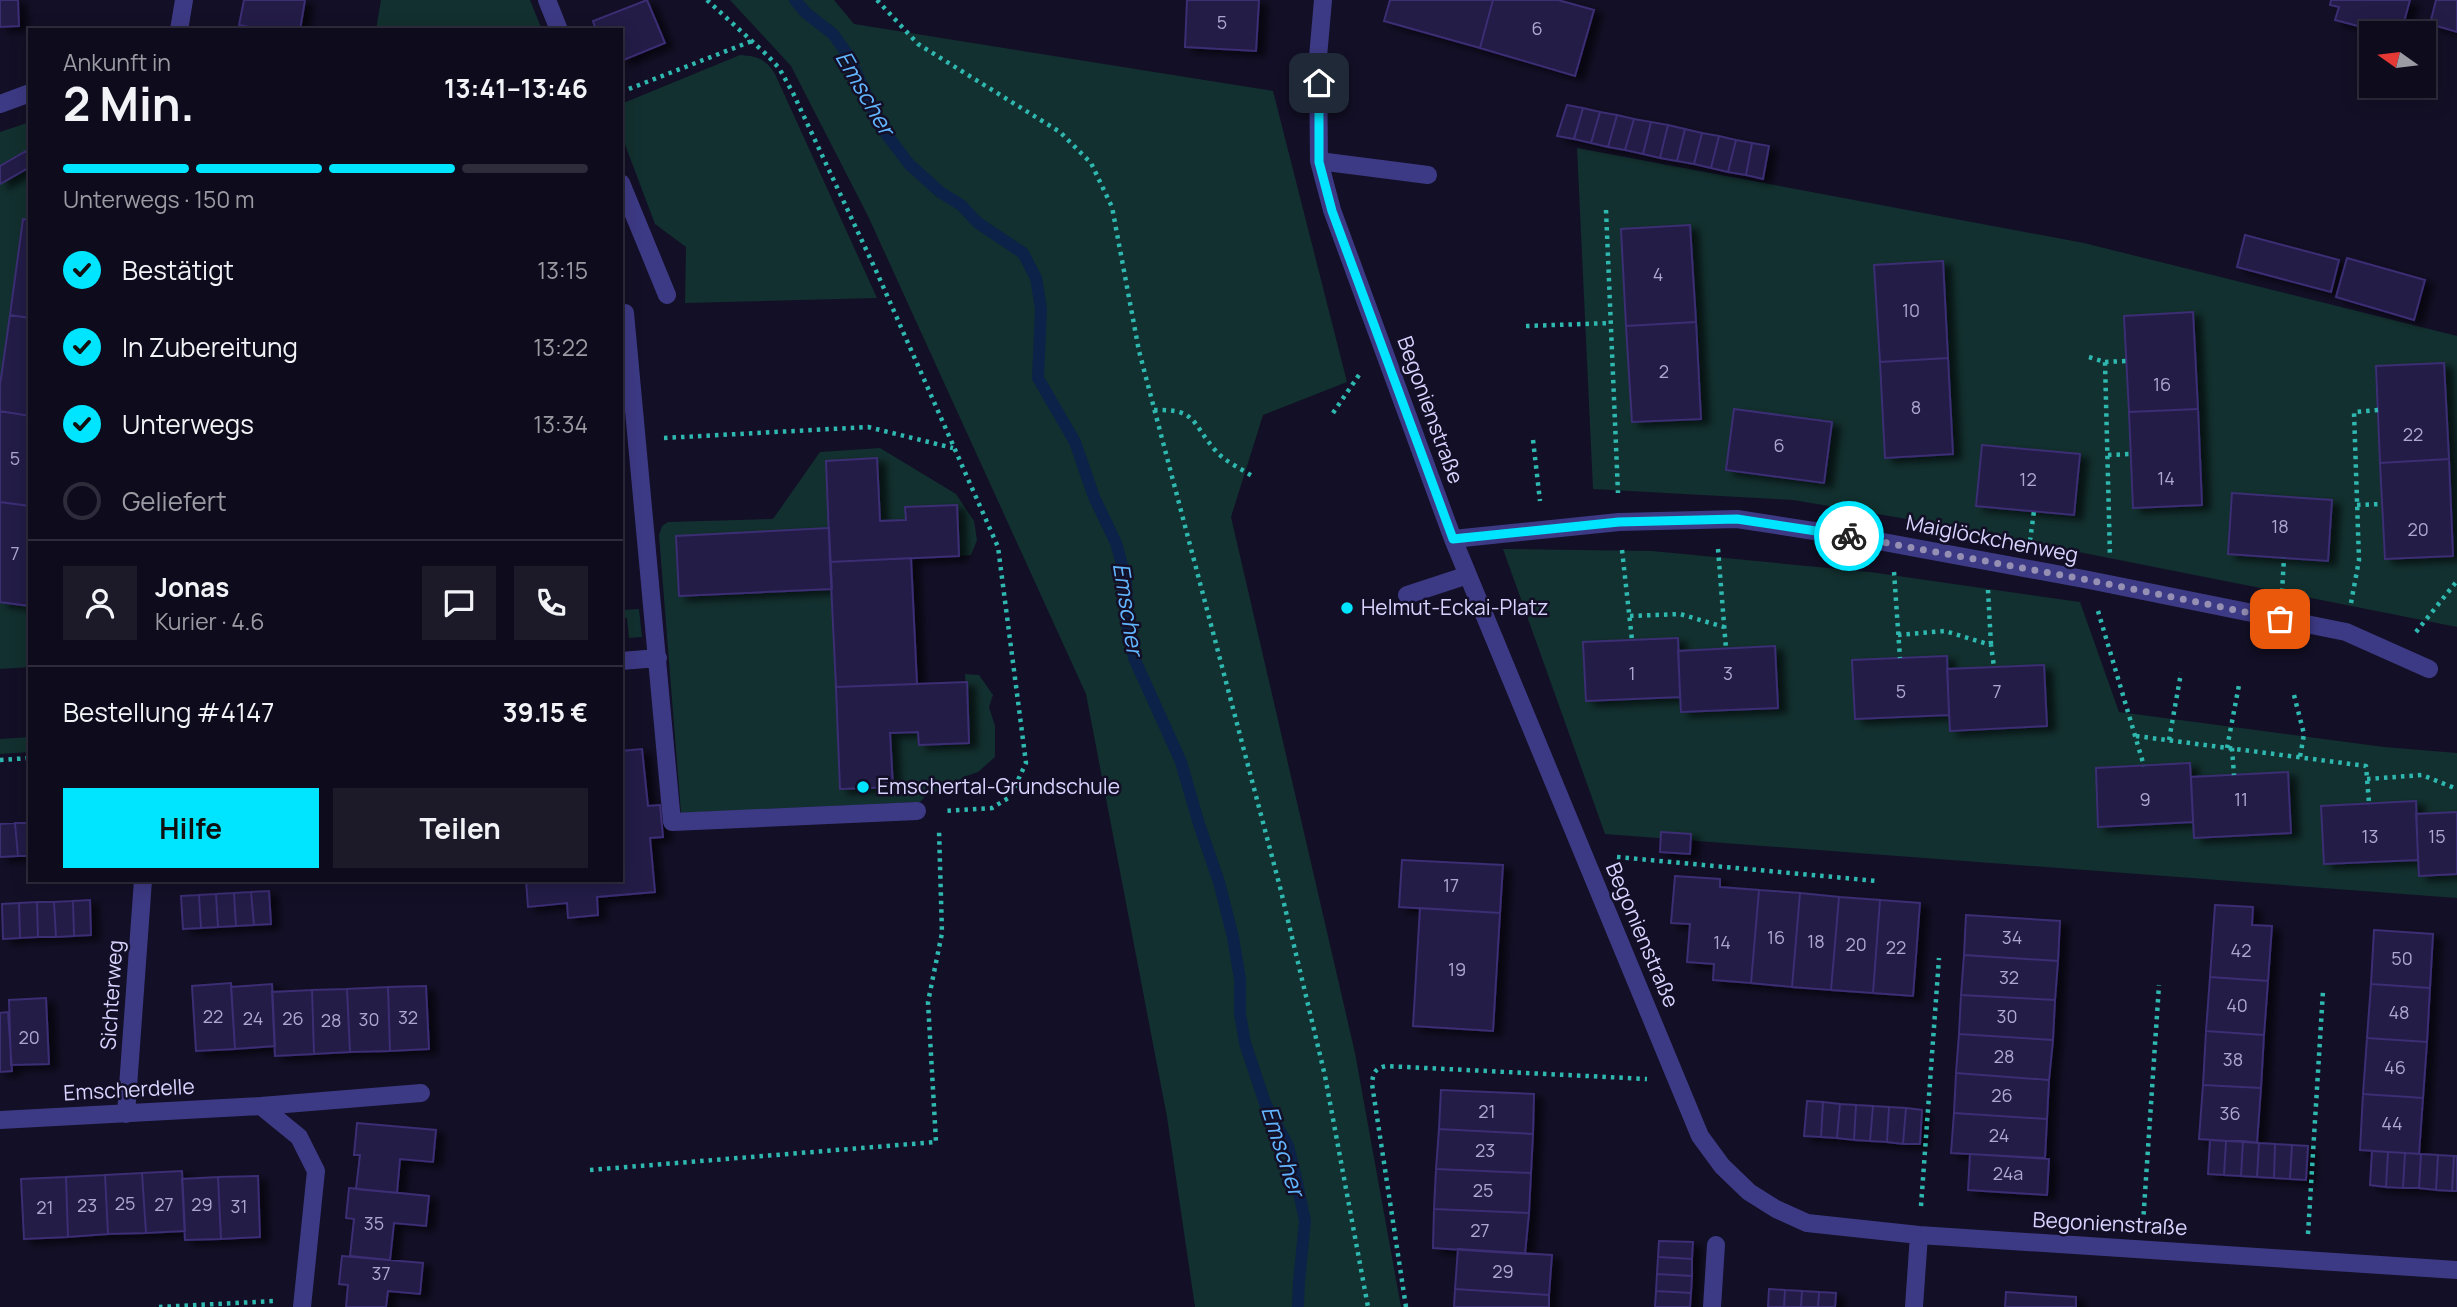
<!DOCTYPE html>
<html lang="de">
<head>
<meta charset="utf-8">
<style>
  :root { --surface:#0e0b1c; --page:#1c1929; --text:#f1f3f6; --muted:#9b9ba3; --line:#2e2b3b; --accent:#00e5ff }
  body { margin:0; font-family:Manrope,sans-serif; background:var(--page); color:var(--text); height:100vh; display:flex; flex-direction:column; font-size:26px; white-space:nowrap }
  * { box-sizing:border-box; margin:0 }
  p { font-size:23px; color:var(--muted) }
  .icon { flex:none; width:38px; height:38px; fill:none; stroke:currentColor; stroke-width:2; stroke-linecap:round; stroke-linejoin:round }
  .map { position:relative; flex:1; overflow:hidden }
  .panel { position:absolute; left:28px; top:28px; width:595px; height:854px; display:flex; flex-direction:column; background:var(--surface); border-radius:0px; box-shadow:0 4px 18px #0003,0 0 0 2px var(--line) }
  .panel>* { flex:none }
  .needle { width:46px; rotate:284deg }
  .buttons { position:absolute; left:2359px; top:21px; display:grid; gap:14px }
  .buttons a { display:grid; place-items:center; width:77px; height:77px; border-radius:0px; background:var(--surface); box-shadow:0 4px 18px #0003,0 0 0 2px var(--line); font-size:35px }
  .pin { position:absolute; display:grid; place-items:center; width:60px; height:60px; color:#fff; margin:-30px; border-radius:14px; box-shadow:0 4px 10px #0006 }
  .courier { position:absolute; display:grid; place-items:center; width:70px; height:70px; margin:-35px; border:5px solid #00e5ff; border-radius:50%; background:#fff; color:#222; box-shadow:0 2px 9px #0007 }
  .overview em { font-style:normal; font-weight:700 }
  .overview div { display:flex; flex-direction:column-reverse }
  .overview { display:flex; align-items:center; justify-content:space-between; height:119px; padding:0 35px }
  h1 { font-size:46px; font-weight:700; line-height:52px }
  .bar { display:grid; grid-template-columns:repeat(4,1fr); gap:10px 7px; align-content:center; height:84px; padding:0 35px }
  .bar i { height:9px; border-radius:5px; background:var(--line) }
  .bar .selected { background:var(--accent) }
  .bar p { grid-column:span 4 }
  .line { display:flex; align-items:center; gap:18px; padding:0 35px; border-top:2px solid var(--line) }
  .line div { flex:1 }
  .round { display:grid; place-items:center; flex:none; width:74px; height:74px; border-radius:0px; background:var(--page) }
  ol { padding:0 35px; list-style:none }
  li { display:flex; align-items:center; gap:21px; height:77px }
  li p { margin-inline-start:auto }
  li .icon { padding:7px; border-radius:50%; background:var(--accent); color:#111; stroke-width:4 }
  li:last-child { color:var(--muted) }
  li i { width:38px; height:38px; border:4px solid var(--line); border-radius:50% }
  .button { display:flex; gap:14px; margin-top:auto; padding:14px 35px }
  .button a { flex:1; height:80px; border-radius:0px; background:var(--accent); color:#111; font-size:28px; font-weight:700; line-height:80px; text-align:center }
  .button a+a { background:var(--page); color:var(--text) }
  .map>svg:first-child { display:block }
  .green { fill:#12302f }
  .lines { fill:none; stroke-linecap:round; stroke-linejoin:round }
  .stream { stroke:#0c2248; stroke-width:12 }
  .building { fill:#241b47; stroke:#3b2d73; stroke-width:2; filter:url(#shadow) }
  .path { stroke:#2fb8b0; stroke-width:4.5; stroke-dasharray:3.5 5; stroke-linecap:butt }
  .minor { stroke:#3d3a85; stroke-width:18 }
  .done { stroke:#948fb3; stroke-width:7; stroke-dasharray:0 12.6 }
  .route { stroke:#00e5ff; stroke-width:9 }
  .poi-dot { fill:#00e5ff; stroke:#130f26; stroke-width:2.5 }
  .labels { text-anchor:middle; stroke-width:5; stroke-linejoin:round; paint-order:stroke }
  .number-label { font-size:18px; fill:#aca6d1 }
  .street-label { font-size:21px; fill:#d9d4ff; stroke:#130f26 }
  .poi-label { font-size:21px; fill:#d9d4ff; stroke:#130f26; text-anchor:start }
  .water-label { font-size:23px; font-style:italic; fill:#62b6ff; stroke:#130f26 }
</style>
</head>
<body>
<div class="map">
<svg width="2457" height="1307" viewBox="0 0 2457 1307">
  <defs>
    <filter id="shadow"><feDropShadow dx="8" dy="4.5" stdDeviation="3.5" flood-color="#0009"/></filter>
  </defs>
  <rect width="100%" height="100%" fill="#130f26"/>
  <path class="green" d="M381,0H530L542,30H376Z
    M730,0H834L854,24L1273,91L1347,382L1263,415L1231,517L1355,1053L1401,1307H1195L1167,1117L1086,694L868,216L791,66Z
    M740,55C757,56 766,59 775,74L877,298L685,303L686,247L655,224L621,134V104Z
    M30,122V667L0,669V132Z
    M1577,148L2084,243L2457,336V627L1943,525L1793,500L1593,489Z
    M880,448L956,494L974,521L977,540L971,555L959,556L956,505L906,520L880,521L877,458L826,461L829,528L676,536L679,596L832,589L892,786L890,733L918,732L919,745L969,743L965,674L979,675L993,695L989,707L995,726V757L978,772L963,777L956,786L944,791L929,792L920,802L681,813L659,535L662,526L668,522L773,519L820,452Z
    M1503,549L1652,551L1870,572L2080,602L2119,712L2384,747L2457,753V898L1605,834Z
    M639,609L642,637L629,638L627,618H621V610Z
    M30,737V752L0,754V739Z"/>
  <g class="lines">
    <path class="stream" d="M795,0L806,13L833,34L848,55L881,127L909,164L940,192L961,205L978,223L1023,253L1036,278L1041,309L1038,378L1075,442L1094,497L1116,543L1126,579L1127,623L1134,658L1181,762L1199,824L1219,882L1233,937L1240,979V1014L1245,1043L1265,1103L1288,1146L1296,1178L1305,1221L1299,1282L1298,1307"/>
  </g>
  <path class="building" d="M0,0H18L19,26L0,27Z
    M244,0H305L300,30H264L239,25Z
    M647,0L665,43L621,61V30H596L593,21Z
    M1187,0H1259L1256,51L1185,47Z
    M1390,0H1493L1480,48L1384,21Z
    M1493,0H1558L1594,10L1575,76L1480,48Z
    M2331,0H2410L2401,33H2385L2335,20L2339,7L2330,5Z
    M2436,0H2457V32L2430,24Z
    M1567,105L1583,108L1574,139L1557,136Z
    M1583,108L1600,112L1591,143L1574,139Z
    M1600,112L1617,115L1608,147L1591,143Z
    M1617,115L1634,119L1625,150L1608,147Z
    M1634,119L1651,122L1643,154L1625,150Z
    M1651,122L1668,125L1660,158L1643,154Z
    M1668,125L1685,129L1677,161L1660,158Z
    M1685,129L1702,133L1694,164L1677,161Z
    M1702,133L1719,136L1711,168L1694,164Z
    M1719,136L1736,140L1728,172L1711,168Z
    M1736,140L1752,143L1746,175L1728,172Z
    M1752,143L1769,146L1763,179L1746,175Z
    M26,151L30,158V167L0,184V166Z
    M23,219L30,220V318L10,315Z
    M1690,225L1696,322L1626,326L1621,229Z
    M2245,235L2339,260L2331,292L2237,267Z
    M2347,258L2425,280L2414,320L2336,297Z
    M1943,261L1948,358L1880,362L1874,265Z
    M2193,312L2198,409L2129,412L2124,316Z
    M10,315L30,318V416L0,411V385Z
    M1696,322L1701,419L1632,422L1626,326Z
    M1948,358L1953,454L1885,458L1880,362Z
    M2444,363L2449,459L2380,463L2376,366Z
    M1734,409L1832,422L1824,483L1726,470Z
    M2198,409L2202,505L2133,508L2129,412Z
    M0,411L30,416V506L0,502Z
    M1982,445L2080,454L2074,515L1976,506Z
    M877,458L880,521L906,520L905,507L957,505L959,556L830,562L826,461Z
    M2449,459L2453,556L2385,559L2380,463Z
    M2232,493L2332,500L2328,561L2228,554Z
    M0,502L30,506V606L0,602Z
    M829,528L832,589L679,596L676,536Z
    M911,558L917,684L836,687L830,562Z
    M1678,638L1680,697L1586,701L1583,642Z
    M1775,646L1778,708L1681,712L1678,651Z
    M1947,656L1949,715L1855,719L1852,660Z
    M2044,665L2047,726L1950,731L1947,669Z
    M967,682L969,743L919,745L918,732L890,733L893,787L840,789L836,687Z
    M642,749L648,806L660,805L663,837L650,838L655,892L597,897L598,915L568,918L567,903L528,907L526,880H621V751Z
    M2190,763L2193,822L2098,827L2096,768Z
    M2288,772L2291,833L2194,838L2191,777Z
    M2416,801L2418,860L2324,864L2321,806Z
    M2457,812V874L2419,876L2416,814Z
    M15,823L18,856L0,857V824Z
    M15,823H30V856H18Z
    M1661,832L1691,834L1690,854L1660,852Z
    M1402,860L1503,865L1500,913L1399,907Z
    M1675,876L1720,879V887L1759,890L1751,983L1713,980L1714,964L1687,962L1690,924L1671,923Z
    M1759,890L1800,893L1792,987L1751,983Z
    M269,891L271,924L254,925L251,892Z
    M251,892L254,925L236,926L234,893Z
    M234,893L236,926L218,927L216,894Z
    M1800,893L1839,897L1831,990L1792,987Z
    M216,894L218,927L201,928L199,895Z
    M199,895L201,928L183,929L181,896Z
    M1839,897L1880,900L1873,993L1831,990Z
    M90,900L91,935L74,936L73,901Z
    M1880,900L1920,903L1913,996L1873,993Z
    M73,901L74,936L56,937L54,902Z
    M37,902L38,937L20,938L19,903Z
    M37,902H54L56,937H38Z
    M19,903L20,938L3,939L2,904Z
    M2215,905L2253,907L2252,925L2272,926L2268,981L2210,977Z
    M1420,908L1500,913L1493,1031L1413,1026Z
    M1966,915L2060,921L2058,961L1964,955Z
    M2374,930L2433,934L2430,988L2371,984Z
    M1964,955L2058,961L2055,1000L1961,995Z
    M2210,977L2268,981L2264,1035L2206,1031Z
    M231,983L235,1049L196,1051L192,986Z
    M272,984L275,1046L235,1049L231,987Z
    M2371,984L2430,988L2427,1042L2367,1038Z
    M426,986L429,1049L390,1051L388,987Z
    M388,987L390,1051L350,1052L347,989Z
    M347,989L350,1052L314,1054L312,990Z
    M312,990L314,1054L275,1056L272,992Z
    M1961,995L2055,1000L2053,1040L1959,1034Z
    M46,998L49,1064L11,1065L9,1000Z
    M8,1012L12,1071L0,1072V1013Z
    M2206,1031L2264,1035L2261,1088L2203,1085Z
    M1959,1034L2053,1040L2049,1080L1956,1073Z
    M2367,1038L2427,1042L2423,1098L2363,1094Z
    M1956,1073L2049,1080L2047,1119L1954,1113Z
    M2203,1085L2261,1088L2257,1143L2199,1139Z
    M1441,1090L1534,1094L1533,1134L1439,1129Z
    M2363,1094L2423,1098L2419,1154L2360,1150Z
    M1807,1101L1823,1102L1821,1137L1804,1136Z
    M1823,1102L1840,1104L1837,1138L1821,1137Z
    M1840,1104L1856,1105L1854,1140L1837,1138Z
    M1856,1105L1873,1106L1870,1141L1854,1140Z
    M1873,1106L1889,1107L1887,1142L1870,1141Z
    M1889,1107L1906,1108L1903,1144L1887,1142Z
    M1906,1108L1922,1110L1920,1144H1903Z
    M1954,1113L2047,1119L2045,1158L1951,1153Z
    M357,1123L436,1130L433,1162L400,1159L397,1193L356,1189L360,1155H354Z
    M1439,1129L1533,1134L1531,1173L1436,1169Z
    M2210,1140L2226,1141L2224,1175L2208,1174Z
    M2226,1141H2243L2241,1176L2224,1175Z
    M2243,1141L2259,1143L2257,1177L2241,1176Z
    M2259,1143L2275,1144L2274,1178L2257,1177Z
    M2275,1144L2292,1145L2290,1179L2274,1178Z
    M2292,1145L2308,1146L2306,1180L2290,1179Z
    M2372,1151L2388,1152L2386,1187L2370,1185Z
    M2388,1152L2405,1153L2403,1188L2386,1187Z
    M2405,1153L2421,1154L2419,1188H2403Z
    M1970,1154L2049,1159L2047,1195L1968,1190Z
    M2421,1154L2438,1155L2436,1190L2419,1188Z
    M2438,1155L2454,1156L2452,1191L2436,1190Z
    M2454,1156H2457V1191H2452Z
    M1436,1169L1531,1173L1529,1213L1434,1209Z
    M182,1171L185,1231L146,1233L142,1173Z
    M142,1173L146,1233L108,1234L105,1175Z
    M105,1175L108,1234L68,1237L66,1177Z
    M258,1176L260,1237L221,1239L218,1177Z
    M66,1177L68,1237L24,1239L21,1179Z
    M218,1177L221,1239L185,1240L182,1179Z
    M349,1188L429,1196L426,1226L394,1223L390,1260L350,1256L354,1219L346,1218Z
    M1434,1209L1529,1213L1525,1254L1433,1248Z
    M1659,1241L1693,1242L1692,1259L1658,1257Z
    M1458,1249L1552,1255L1549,1295L1455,1289Z
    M342,1256L423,1263L420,1294L388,1291L386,1307H346L348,1285L339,1284Z
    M1658,1257L1692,1259V1276L1657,1274Z
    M1657,1274L1692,1276L1691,1293L1656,1291Z
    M1455,1289L1549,1295V1307H1454Z
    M1769,1289L1785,1290L1784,1307H1768Z
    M1785,1290L1802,1291L1801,1307H1784Z
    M1656,1291L1691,1293L1690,1307H1655Z
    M1802,1291L1819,1292L1818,1307H1801Z
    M1819,1292L1836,1293L1835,1307H1818Z
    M2006,1292L2076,1297V1307H2005Z"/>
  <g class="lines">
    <path class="path" d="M707,0L767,55L779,68L793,93L878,275L998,547L1026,763L1010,797L992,808L944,811
      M877,0L918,44L1060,132L1091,163L1112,207L1139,351L1281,891L1325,1076L1368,1307
      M621,92L752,41
      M1606,210L1618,493
      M1526,326L1611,323
      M2089,357L2105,362L2110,557
      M2105,362L2126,361
      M1154,410C1197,409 1191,422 1215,450C1224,461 1240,468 1252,476
      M1333,413L1361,372
      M664,438L868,427L953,448
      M1533,440L1540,501
      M2108,455L2131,454
      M2357,505L2382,504
      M2030,541L2034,511
      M1718,549L1726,649
      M1622,550L1632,640
      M1894,572L1900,658
      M1988,590L1991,645
      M2282,592L2284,558
      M2351,603L2359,560L2354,412L2378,410
      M2098,611L2144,766
      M1630,616L1680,614L1724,627
      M2416,632L2457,581
      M1898,635L1945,631L1991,645L1994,667
      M2294,695L2304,734L2300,757
      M2136,736L2366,766L2369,803
      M2169,740L2181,673
      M2227,748L2239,685
      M2232,748L2234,775
      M0,760L30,758
      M2367,779L2422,775L2457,789
      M1617,857L1877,881
      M590,1170L936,1142L928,1002L942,933L939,830
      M1921,1206L1939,958
      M2143,1223L2159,985
      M2308,1234L2323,991
      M159,1307L274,1301
      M1406,1307L1372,1084C1373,1073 1375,1068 1386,1066L1647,1079"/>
    <path class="minor" d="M547,0L559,30
      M1323,0L1318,57L1319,161L1332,210L1453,539L1700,1136L1722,1166L1749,1192L1776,1209L1807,1223L1919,1235L2457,1270
      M179,30L184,0
      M0,104L30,93
      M1319,161L1428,175
      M621,183L667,295
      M625,313L672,822L917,811
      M1453,539L1619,522L1737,519L1878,541L2089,580L2346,632L2429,669
      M1407,595L1468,575
      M621,661L658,658
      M261,1106L299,1137L316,1171L302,1307
      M126,1114L143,880
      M0,1120L261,1106L421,1093
      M1712,1307L1716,1245
      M1914,1307L1919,1235"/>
  </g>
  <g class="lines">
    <path class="done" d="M1849,536L2088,580L2280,619"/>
    <path class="route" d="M1319,83V162L1332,211L1453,539L1619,522L1737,519L1849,536"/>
  </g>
  <g class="poi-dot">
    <circle cx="1347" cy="608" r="7"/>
    <circle cx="863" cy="787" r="7"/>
  </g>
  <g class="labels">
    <g class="number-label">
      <text x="1222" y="29">5</text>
      <text x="1537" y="35">6</text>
      <text x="1658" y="281">4</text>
      <text x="1911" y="317">10</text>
      <text x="1664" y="378">2</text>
      <text x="2162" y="391">16</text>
      <text x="1916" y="414">8</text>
      <text x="2413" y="441">22</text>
      <text x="1779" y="452">6</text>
      <text x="15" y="465">5</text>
      <text x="2166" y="485">14</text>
      <text x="2028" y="486">12</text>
      <text x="2280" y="533">18</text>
      <text x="2418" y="536">20</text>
      <text x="15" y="560">7</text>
      <text x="1632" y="680">1</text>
      <text x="1728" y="680">3</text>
      <text x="1901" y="698">5</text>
      <text x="1997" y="698">7</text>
      <text x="2145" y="806">9</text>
      <text x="2241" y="806">11</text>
      <text x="2370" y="843">13</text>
      <text x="2437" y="843">15</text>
      <text x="1451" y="892">17</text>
      <text x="1776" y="944">16</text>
      <text x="2012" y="944">34</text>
      <text x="1816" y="948">18</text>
      <text x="1722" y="949">14</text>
      <text x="1856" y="951">20</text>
      <text x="1896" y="954">22</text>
      <text x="2241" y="957">42</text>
      <text x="2402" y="965">50</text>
      <text x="1457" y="976">19</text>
      <text x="2009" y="984">32</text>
      <text x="2237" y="1012">40</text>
      <text x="2399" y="1019">48</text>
      <text x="213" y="1023">22</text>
      <text x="2007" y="1023">30</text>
      <text x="408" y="1024">32</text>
      <text x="253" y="1025">24</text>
      <text x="293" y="1025">26</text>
      <text x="369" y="1026">30</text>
      <text x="331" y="1027">28</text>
      <text x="29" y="1044">20</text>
      <text x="2004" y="1063">28</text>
      <text x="2233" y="1066">38</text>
      <text x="2395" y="1074">46</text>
      <text x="2002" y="1102">26</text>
      <text x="1487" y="1118">21</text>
      <text x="2230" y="1120">36</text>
      <text x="2392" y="1130">44</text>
      <text x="1999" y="1142">24</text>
      <text x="1485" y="1157">23</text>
      <text x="2008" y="1180">24a</text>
      <text x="1483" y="1197">25</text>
      <text x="125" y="1210">25</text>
      <text x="164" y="1211">27</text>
      <text x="202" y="1211">29</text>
      <text x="87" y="1212">23</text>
      <text x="239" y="1213">31</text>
      <text x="45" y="1214">21</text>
      <text x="374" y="1230">35</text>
      <text x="1480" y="1237">27</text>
      <text x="1503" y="1278">29</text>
      <text x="381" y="1280">37</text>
    </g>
    <g class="street-label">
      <text transform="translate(1430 410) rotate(70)" y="7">Begonienstraße</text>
      <text transform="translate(1992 539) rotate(11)" y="7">Maiglöckchenweg</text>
      <text transform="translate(1642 935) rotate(67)" y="7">Begonienstraße</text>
      <text transform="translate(112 995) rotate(-86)" y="7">Sichterweg</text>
      <text transform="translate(129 1090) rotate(-3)" y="7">Emscherdelle</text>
      <text transform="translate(2110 1224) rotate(3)" y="7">Begonienstraße</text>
    </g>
    <g class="poi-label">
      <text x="1361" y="615">Helmut-Eckai-Platz</text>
      <text x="877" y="794">Emschertal-Grundschule</text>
    </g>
    <g class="water-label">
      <text transform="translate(865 93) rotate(60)" y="8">Emscher</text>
      <text transform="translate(1128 609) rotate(81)" y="8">Emscher</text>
      <text transform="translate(1283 1151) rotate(72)" y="8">Emscher</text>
    </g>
  </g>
</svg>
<div class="buttons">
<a><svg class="needle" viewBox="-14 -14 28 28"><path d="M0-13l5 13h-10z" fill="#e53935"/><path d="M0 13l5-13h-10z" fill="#9b9ba3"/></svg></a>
</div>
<div class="pin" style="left:2280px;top:619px;background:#ea580c"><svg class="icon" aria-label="bag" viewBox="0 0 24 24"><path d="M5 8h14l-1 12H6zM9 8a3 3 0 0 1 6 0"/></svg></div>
<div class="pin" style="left:1319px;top:83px;background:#1f2937"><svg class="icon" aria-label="home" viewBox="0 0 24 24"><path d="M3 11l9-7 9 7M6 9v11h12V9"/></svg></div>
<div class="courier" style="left:1849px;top:536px"><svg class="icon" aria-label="bike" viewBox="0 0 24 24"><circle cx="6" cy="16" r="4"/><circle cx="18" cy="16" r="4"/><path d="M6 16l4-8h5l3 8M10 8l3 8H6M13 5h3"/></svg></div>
<section class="panel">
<div class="overview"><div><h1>2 Min.</h1><p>Ankunft in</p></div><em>13:41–13:46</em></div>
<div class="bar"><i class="selected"></i><i class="selected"></i><i class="selected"></i><i></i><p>Unterwegs · 150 m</p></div>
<ol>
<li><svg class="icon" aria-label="check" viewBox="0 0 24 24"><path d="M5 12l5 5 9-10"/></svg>Bestätigt<p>13:15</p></li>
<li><svg class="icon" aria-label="check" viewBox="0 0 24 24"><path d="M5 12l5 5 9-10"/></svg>In Zubereitung<p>13:22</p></li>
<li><svg class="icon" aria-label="check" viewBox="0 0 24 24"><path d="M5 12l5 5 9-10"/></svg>Unterwegs<p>13:34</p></li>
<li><i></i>Geliefert</li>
</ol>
<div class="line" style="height:126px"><a class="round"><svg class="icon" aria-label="person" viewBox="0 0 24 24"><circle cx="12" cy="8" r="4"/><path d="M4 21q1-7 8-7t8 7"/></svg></a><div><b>Jonas</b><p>Kurier · 4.6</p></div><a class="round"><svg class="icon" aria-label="chat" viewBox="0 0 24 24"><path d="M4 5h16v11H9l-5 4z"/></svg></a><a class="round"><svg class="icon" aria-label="phone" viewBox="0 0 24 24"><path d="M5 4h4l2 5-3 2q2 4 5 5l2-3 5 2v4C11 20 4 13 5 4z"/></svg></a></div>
<div class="line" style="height:91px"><div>Bestellung #4147</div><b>39.15 €</b></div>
<div class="button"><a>Hilfe</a><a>Teilen</a></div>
</section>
</div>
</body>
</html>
